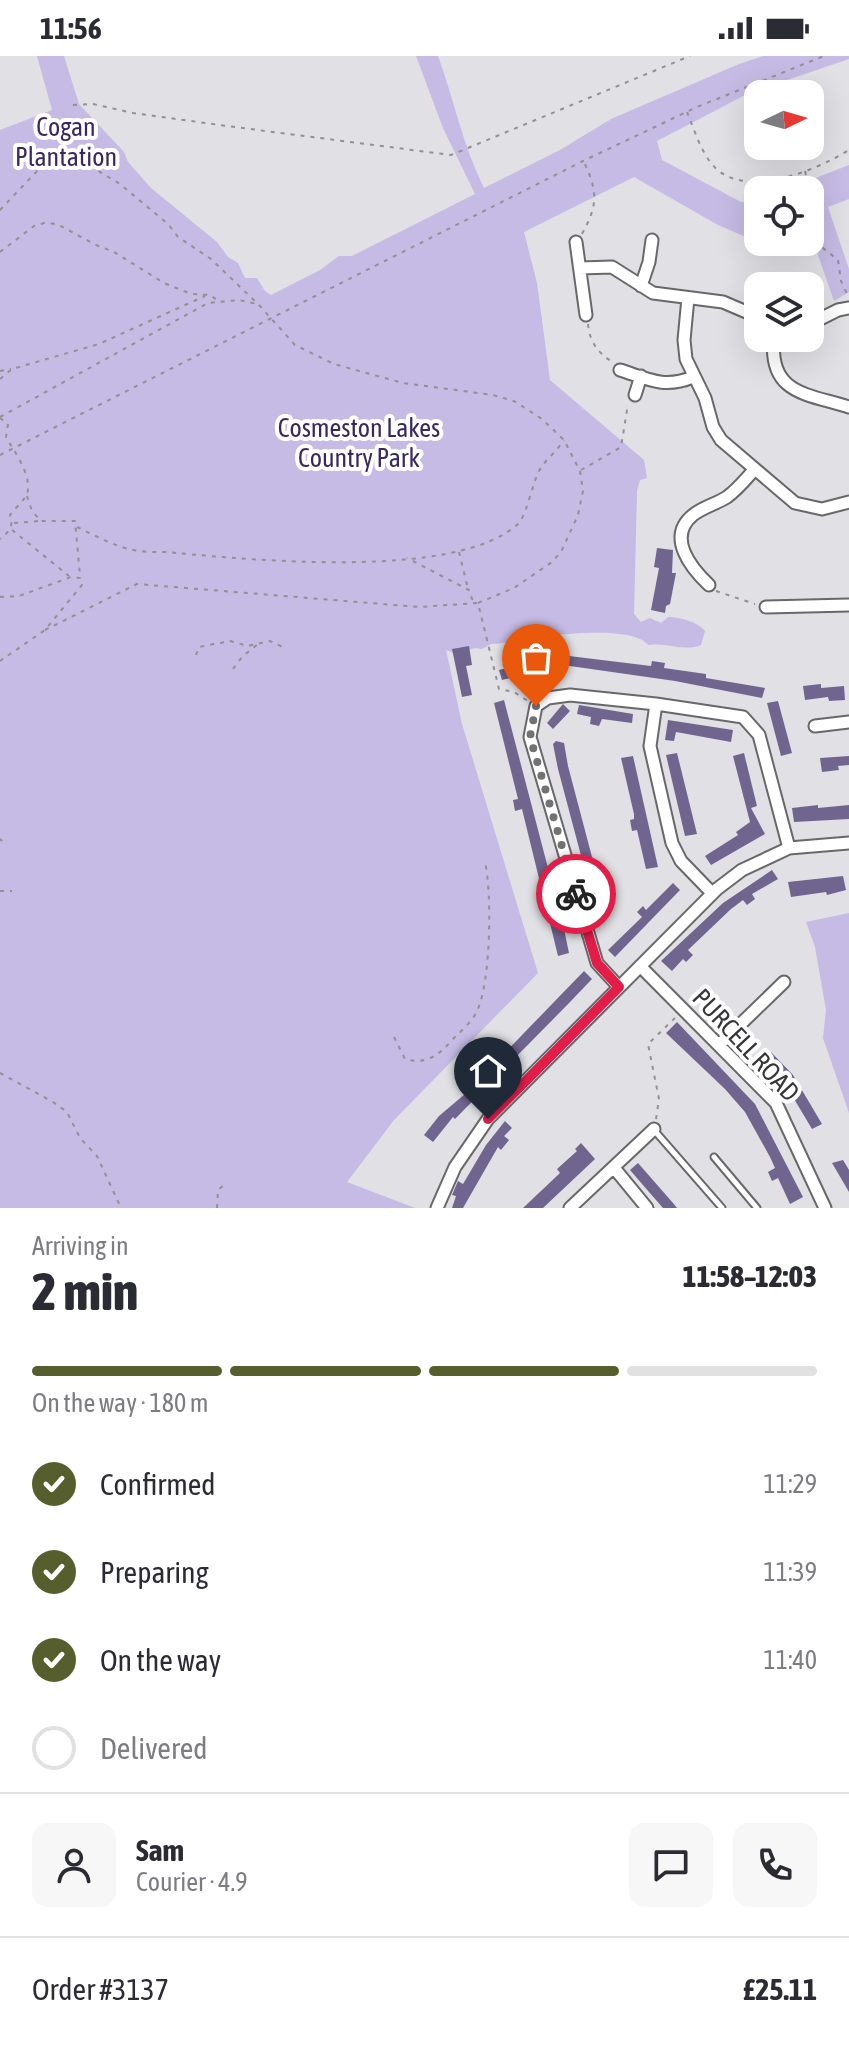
<!DOCTYPE html>
<html lang="en">
<head>
<meta charset="utf-8">
<style>
  :root { --surface:#fff; --page:#f7f7f7; --text:#2b2b33; --muted:#7c7c81; --line:#e1e1e2; --accent:#575e2d }
  body { margin:0; font-family:"Asap Condensed",sans-serif; background:var(--page); color:var(--text); height:100vh; display:flex; flex-direction:column; font-size:30px; white-space:nowrap }
  * { box-sizing:border-box; margin:0 }
  p { font-size:26px; color:var(--muted) }
  .icon { flex:none; width:44px; height:44px; fill:none; stroke:currentColor; stroke-width:2; stroke-linecap:round; stroke-linejoin:round }
  .map { position:relative; height:1152px; overflow:hidden }
  .details { display:flex; flex-direction:column; background:var(--surface); flex:1 }
  .details>* { flex:none }
  .needle { width:52px; rotate:85deg }
  .fabs { position:absolute; left:744px; top:24px; display:grid; gap:16px }
  .fabs a { display:grid; place-items:center; width:80px; height:80px; border-radius:16px; background:var(--surface); box-shadow:0 8px 32px #0002; font-size:40px }
  .pin { position:absolute; display:grid; place-items:center; width:68px; height:68px; color:#fff; margin:-82px -34px; border-radius:50% 50% 50% 0; rotate:-45deg; box-shadow:0 0 8px #0007 }
  .pin .icon { rotate:45deg }
  .courier { position:absolute; display:grid; place-items:center; width:80px; height:80px; margin:-40px; border:6px solid #e11d48; border-radius:50%; background:#fff; color:#222; box-shadow:0 2px 10px #0007 }
  .head em { font-style:normal; font-weight:800 }
  .head div { display:flex; flex-direction:column-reverse }
  .head { display:flex; align-items:center; justify-content:space-between; height:136px; padding:0 32px }
  h1 { font-size:52px; font-weight:800; line-height:60px }
  .bar { display:grid; grid-template-columns:repeat(4,1fr); gap:12px 8px; align-content:center; height:96px; padding:0 32px }
  .bar i { height:10px; border-radius:6px; background:var(--line) }
  .bar .active { background:var(--accent) }
  .bar p { grid-column:span 4 }
  .line { display:flex; align-items:center; gap:20px; padding:0 32px; border-top:2px solid var(--line) }
  .line div { flex:1 }
  .round { display:grid; place-items:center; flex:none; width:84px; height:84px; border-radius:16px; background:var(--page) }
  ol { padding:0 32px; list-style:none }
  li { display:flex; align-items:center; gap:24px; height:88px }
  li p { margin-inline-start:auto }
  li .icon { padding:8px; border-radius:50%; background:var(--accent); color:#fff; stroke-width:4 }
  li:last-child { color:var(--muted) }
  li i { width:44px; height:44px; border:4px solid var(--line); border-radius:50% }
  .status { display:flex; justify-content:space-between; align-items:center; height:56px; padding:0 40px; background:var(--surface); direction:ltr }
  .status svg { height:22px; fill:currentColor }
  .map>svg:first-child { display:block }
  .green { fill:#c5bbe4 }
  .building { fill:#70658f }
  .lines { fill:none; stroke-linecap:round; stroke-linejoin:round }
  .lane-casing { stroke:#68676a; stroke-width:9 }
  .street-casing { stroke:#68676a; stroke-width:15 }
  .path { stroke:#919093; stroke-width:2; stroke-dasharray:4 6; stroke-linecap:butt }
  .lane { stroke:#fff; stroke-width:5 }
  .street { stroke:#fff; stroke-width:11 }
  .done { stroke:#727174; stroke-width:8; stroke-dasharray:0 14.4 }
  .route { stroke:#e11d48; stroke-width:10 }
  .labels { text-anchor:middle; stroke-width:8; stroke-linejoin:round; paint-order:stroke }
  .park-label { font-size:26px; fill:#3a275f; stroke:#fff }
  .street-label { font-size:26px; fill:#363537; stroke:#fff }
</style>
</head>
<body>
<div class="status"><b>11:56</b><svg viewBox="0 0 49 12"><path d="M0 12V9h3v3zM5 12V6h3v6zM10 12V3h3v9zM15 12V0h3v12zM26 1h20v11H26zM47 4h2v5h-2z"/></svg></div>
<div class="map">
<svg width="849" height="1152" viewBox="0 0 849 1152">
  <rect width="100%" height="100%" fill="#e1e0e4"/>
  <path class="green" d="M37,0H64L79,48L124,96L128,106L151,132L217,186L228,201L238,207L245,222H257L265,235L271,239L320,214L339,200H352L475,138L443,72L416,0H438C454,44 463,90 484,132L560,94L611,63L739,8L763,0H849V3L749,37L657,85L662,104L741,146L758,145V176L746,181L718,169L634,121L524,176L537,227L550,324L644,404L647,422L640,424L637,435L634,558L641,566L650,562L661,567L668,561C680,561 698,566 705,575L701,589C685,596 666,586 648,589C632,569 554,579 529,582C517,584 504,588 491,588L482,593L475,592L456,598L446,594L462,668L538,917L394,1064L347,1126L415,1152H0V74L52,54Z
    M849,109V143L828,151L849,213V236L834,245L810,176V134H785Z
    M849,857V1057L823,982L826,954L815,891L806,866Z"/>
  <path class="building" d="M657,492L673,494L672,517H676L670,548L666,550L665,557L651,554L659,512L654,511Z
    M469,590L472,609L466,610L472,639L462,641L452,593Z
    M554,600L556,606L569,600L651,610L652,605L665,607L664,612L706,618V622L765,632L762,642L675,625L556,608L557,610L502,624L499,614Z
    M821,628V632L844,630L845,644L829,645L828,641L805,644L803,630Z
    M504,644L564,873L569,897L558,900L522,753L515,755L513,744L518,743L494,647Z
    M778,645L792,697L781,700L767,647Z
    M563,648L570,655L553,673L547,667Z
    M579,649L633,658L632,667L602,663L599,670L590,668L591,661L577,658Z
    M668,664L733,674L731,686L676,676L674,685L665,684Z
    M556,685L564,687L568,710L592,801L596,812L599,811L609,853L596,856L558,713L553,688Z
    M677,697L697,778L685,780L666,699Z
    M744,697L757,750L751,752L765,778L711,809L705,800L738,779L736,776L750,766L733,700Z
    M633,700L658,811L646,813L637,774L632,775L630,764L634,763V758L621,702Z
    M849,700V709L838,710L839,714L822,716L820,702Z
    M818,749V752L849,749V763L794,766L792,752Z
    M772,814L778,823L752,838L755,843L747,849L743,844L731,853L688,894L693,899L686,906L683,903L672,915L661,905L723,847Z
    M843,820L846,834L827,839L826,836L791,841L788,826Z
    M673,827L680,834L615,901L608,894L642,861L637,856L643,850L646,854Z
    M584,915L592,923L571,945L455,1063L453,1061L433,1086L424,1079L439,1060L465,1038Z
    M712,937L728,953L720,962L704,946Z
    M677,966L755,1048L803,1141L790,1148L778,1122L772,1125L768,1116L775,1112L770,1101L745,1056L725,1033L666,977Z
    M771,996L793,1019L822,1068L812,1073L784,1026L763,1004Z
    M505,1065L512,1072L504,1080L509,1084L501,1094L498,1091L463,1152H452L456,1140L452,1139L458,1125L463,1128L486,1089Z
    M581,1087L595,1103L543,1152H523L560,1117L557,1113L577,1095L575,1093Z
    M843,1104L849,1114V1136L832,1107Z
    M638,1107L673,1147L677,1152H663L649,1136L630,1114Z"/>
  <g class="lines">
    <g class="lane-casing">
      <path id="lane" d="M654,1074L722,1152
        M714,1101L757,1152"/>
    </g>
    <g class="street-casing">
      <path id="street" d="M576,186L586,259
        M580,212L612,211L653,237L723,246L758,261
        M641,230L649,206L652,184
        M688,242L684,284L686,303L705,342L713,371L721,384L795,447L822,453L849,446
        M810,268L838,254L849,252
        M774,282C768,339 809,338 849,351
        M620,314C648,323 664,333 693,321
        M635,339L641,320
        M709,529C691,512 666,481 693,459C703,451 716,448 727,441C737,434 746,423 754,414
        M766,551L849,549
        M656,648L650,690L672,787L681,805L712,837
        M815,670L849,666
        M640,910L776,1047L825,1152
        M619,931L597,907L530,681L536,650L548,642L570,639L656,648L743,661L759,679L789,792
        M720,988L784,926
        M615,1113L647,1152
        M437,1152L455,1111L488,1063L717,833L742,814L789,792L849,787
        M570,1152L654,1073"/>
    </g>
    <path class="path" d="M73,49L93,48L133,57L227,70L451,99L690,0
      M687,56C694,73 700,93 711,107C741,146 815,115 849,94
      M805,115C811,139 816,163 818,188L838,204L841,225L849,242
      M0,154L40,112L54,106L85,107L120,128L168,168L178,181L211,203L259,249L295,289L334,308L403,327L493,339L514,345L542,363L564,384L580,415L583,435L578,459L561,496L552,506L514,532L478,547L472,543L469,534L407,502
      M582,178C598,149 598,136 584,106
      M0,196L34,170L44,167L57,168L96,189L114,196L164,227L191,238L210,239L217,244
      M588,268C590,287 598,297 614,307
      M0,315L11,313
      M0,323L12,313L99,288L205,240
      M0,361L208,247L239,244L257,248
      M0,362L8,368L6,381C14,395 33,421 27,438C24,445 14,453 10,459C14,472 9,475 0,483
      M0,399L583,105L697,51L824,0
      M581,414L621,391L628,348
      M27,440L32,455L41,465H75L80,519
      M14,467L39,465
      M77,471C96,480 119,493 140,495C152,497 164,495 176,497C256,504 456,524 518,468C526,460 532,430 538,417C544,404 556,397 564,384
      M12,474L69,520
      M459,496L468,533
      M716,535L755,548
      M0,541L19,540L71,521L80,522L82,529L45,574L0,605
      M45,574L137,528L419,551L478,547L499,633L514,636L528,645
      M196,599L199,591L230,585L248,590L270,585L283,591
      M233,613L242,601L258,588
      M0,783L2,785
      M0,835H12
      M394,981L405,1003C427,1009 439,999 453,983C461,975 472,966 477,955C491,926 492,837 485,806
      M0,1017L53,1046L67,1056L80,1082L97,1100L121,1152
      M656,1063L659,1043L648,988L675,962
      M217,1152L218,1134L224,1129"/>
    <use href="#lane" class="lane"/>
    <use href="#street" class="street"/>
  </g>
  <g class="lines">
    <path class="done" d="M536,650L530,681L576,838"/>
    <path class="route" d="M488,1063L619,931L597,907L576,838"/>
  </g>
  <g class="labels">
    <g class="park-label">
      <text x="66" y="80">Cogan<tspan x="66" dy="30">Plantation</tspan></text>
      <text x="359" y="381">Cosmeston Lakes<tspan x="359" dy="30">Country Park</tspan></text>
    </g>
    <g class="street-label">
      <text transform="translate(746 989) rotate(47)" y="9">PURCELL ROAD</text>
    </g>
  </g>
</svg>
<div class="fabs">
<a><svg class="needle" viewBox="-14 -14 28 28"><path d="M0-13l5 13h-10z" fill="#e53935"/><path d="M0 13l5-13h-10z" fill="#7c7c81"/></svg></a>
<a><svg class="icon" aria-label="locate" viewBox="0 0 24 24"><circle cx="12" cy="12" r="6"/><path d="M12 2v4M12 18v4M2 12h4M18 12h4"/></svg></a>
<a><svg class="icon" aria-label="layers" viewBox="0 0 24 24"><path d="M12 4l9 5-9 5-9-5zM3 14l9 5 9-5"/></svg></a>
</div>
<div class="pin" style="left:536px;top:650px;background:#ea580c"><svg class="icon" aria-label="bag" viewBox="0 0 24 24"><path d="M5 8h14l-1 12H6zM9 8a3 3 0 0 1 6 0"/></svg></div>
<div class="pin" style="left:488px;top:1063px;background:#1f2937"><svg class="icon" aria-label="home" viewBox="0 0 24 24"><path d="M3 11l9-7 9 7M6 9v11h12V9"/></svg></div>
<div class="courier" style="left:576px;top:838px"><svg class="icon" aria-label="bike" viewBox="0 0 24 24"><circle cx="6" cy="16" r="4"/><circle cx="18" cy="16" r="4"/><path d="M6 16l4-8h5l3 8M10 8l3 8H6M13 5h3"/></svg></div>
</div>
<section class="details">
<div class="head"><div><h1>2 min</h1><p>Arriving in</p></div><em>11:58–12:03</em></div>
<div class="bar"><i class="active"></i><i class="active"></i><i class="active"></i><i></i><p>On the way · 180 m</p></div>
<ol>
<li><svg class="icon" aria-label="check" viewBox="0 0 24 24"><path d="M5 12l5 5 9-10"/></svg>Confirmed<p>11:29</p></li>
<li><svg class="icon" aria-label="check" viewBox="0 0 24 24"><path d="M5 12l5 5 9-10"/></svg>Preparing<p>11:39</p></li>
<li><svg class="icon" aria-label="check" viewBox="0 0 24 24"><path d="M5 12l5 5 9-10"/></svg>On the way<p>11:40</p></li>
<li><i></i>Delivered</li>
</ol>
<div class="line" style="height:144px"><a class="round"><svg class="icon" aria-label="person" viewBox="0 0 24 24"><circle cx="12" cy="8" r="4"/><path d="M4 21q1-7 8-7t8 7"/></svg></a><div><b>Sam</b><p>Courier · 4.9</p></div><a class="round"><svg class="icon" aria-label="chat" viewBox="0 0 24 24"><path d="M4 5h16v11H9l-5 4z"/></svg></a><a class="round"><svg class="icon" aria-label="phone" viewBox="0 0 24 24"><path d="M5 4h4l2 5-3 2q2 4 5 5l2-3 5 2v4C11 20 4 13 5 4z"/></svg></a></div>
<div class="line" style="height:104px"><div>Order #3137</div><b>£25.11</b></div>
</section>
</body>
</html>
